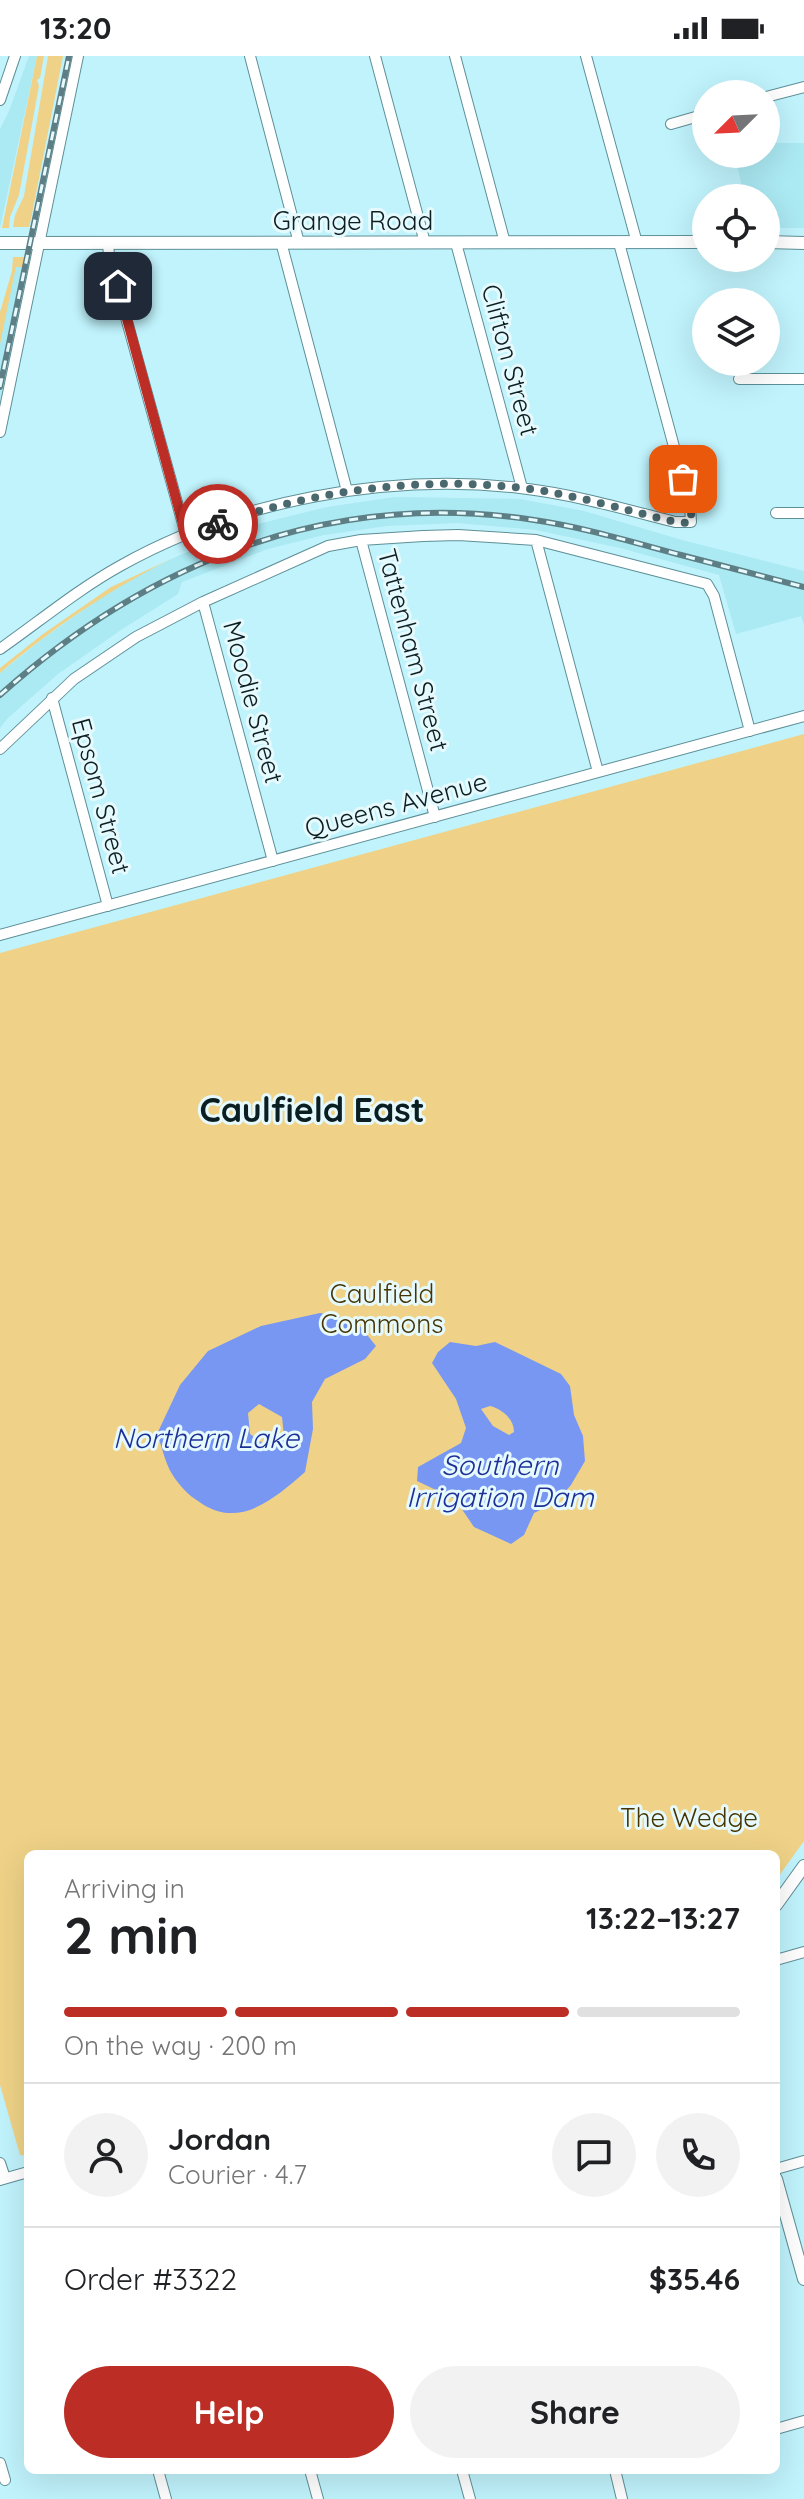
<!DOCTYPE html>
<html lang="en">
<head>
<meta charset="utf-8">
<style>
  :root { --surface:#fff; --page:#f2f2f2; --text:#202124; --muted:#757577; --line:#e0e0e0; --accent:#bc2e25 }
  body { margin:0; font-family:Quicksand,sans-serif; background:var(--page); color:var(--text); height:100vh; display:flex; flex-direction:column; font-size:30px; white-space:nowrap }
  * { box-sizing:border-box; margin:0 }
  p { font-size:26px; color:var(--muted) }
  .icon { flex:none; width:44px; height:44px; fill:none; stroke:currentColor; stroke-width:2; stroke-linecap:round; stroke-linejoin:round }
  .map { position:relative; flex:1; overflow:hidden }
  .panel { position:absolute; left:24px; top:1794px; width:756px; height:624px; display:flex; flex-direction:column; background:var(--surface); border-radius:12px; box-shadow:0 8px 32px #0002 }
  .panel>* { flex:none }
  .needle { width:52px; rotate:246deg }
  .buttons { position:absolute; left:692px; top:24px; display:grid; gap:16px }
  .buttons a { display:grid; place-items:center; width:88px; height:88px; border-radius:50%; background:var(--surface); box-shadow:0 8px 32px #0002; font-size:40px }
  .pin { position:absolute; display:grid; place-items:center; width:68px; height:68px; color:#fff; margin:-34px; border-radius:16px; box-shadow:0 4px 12px #0006 }
  .courier { position:absolute; display:grid; place-items:center; width:80px; height:80px; margin:-40px; border:6px solid #bc2e25; border-radius:50%; background:#fff; color:#222; box-shadow:0 2px 10px #0007 }
  .head em { font-style:normal; font-weight:700 }
  .head div { display:flex; flex-direction:column-reverse }
  .head { display:flex; align-items:center; justify-content:space-between; height:136px; padding:0 40px }
  h1 { font-size:52px; font-weight:700; line-height:60px }
  .bar { display:grid; grid-template-columns:repeat(4,1fr); gap:12px 8px; align-content:center; height:96px; padding:0 40px }
  .bar i { height:10px; border-radius:6px; background:var(--line) }
  .bar .active { background:var(--accent) }
  .bar p { grid-column:span 4 }
  .line { display:flex; align-items:center; gap:20px; padding:0 40px; border-top:2px solid var(--line) }
  .line div { flex:1 }
  .round { display:grid; place-items:center; flex:none; width:84px; height:84px; border-radius:42px; background:var(--page) }
  .cta { display:flex; gap:16px; margin-top:auto; padding:16px 40px }
  .cta a { flex:1; height:92px; border-radius:48px; background:var(--accent); color:#fff; font-size:32px; font-weight:700; line-height:92px; text-align:center }
  .cta a+a { background:var(--page); color:var(--text) }
  .status { display:flex; justify-content:space-between; align-items:center; height:56px; padding:0 40px; background:var(--surface); direction:ltr }
  .status svg { height:22px; fill:currentColor }
  .map>svg:first-child { display:block }
  .built { fill:#abe9f3 }
  .green { fill:#efd287 }
  .water { fill:#7897f3; fill-rule:evenodd }
  .lines { fill:none; stroke-linecap:round; stroke-linejoin:round }
  .minor-casing { stroke:#5e8f97; stroke-width:12 }
  .major-casing { stroke:#5e8f97; stroke-width:14 }
  .minor { stroke:#fff; stroke-width:10 }
  .major { stroke:#fff; stroke-width:12 }
  .rail-casing { stroke:#5c7e84; stroke-width:6 }
  .rail { stroke:#e6fafe; stroke-width:3; stroke-dasharray:9; stroke-linecap:butt }
  .done { stroke:#4a696e; stroke-width:8; stroke-dasharray:0 14.4 }
  .route { stroke:#bc2e25; stroke-width:10 }
  .labels { text-anchor:middle; stroke-width:6; stroke-linejoin:round; paint-order:stroke }
  .street-label { font-size:26px; fill:#0b1f22; stroke:#e6fafe }
  .park-label { font-size:26px; fill:#463502; stroke:#e6fafe }
  .water-label { font-size:28px; font-style:italic; fill:#1e3098; stroke:#e6fafe }
  .district-label { font-size:34px; font-weight:bold; fill:#0b1f22; stroke:#e6fafe }
</style>
</head>
<body>
<div class="status"><b>13:20</b><svg viewBox="0 0 49 12"><path d="M0 12V9h3v3zM5 12V6h3v6zM10 12V3h3v9zM15 12V0h3v12zM26 1h20v11H26zM47 4h2v5h-2z"/></svg></div>
<div class="map">
<svg width="804" height="2443" viewBox="0 0 804 2443">
  <rect width="100%" height="100%" fill="#c0f3fc"/>
  <path class="built" d="M29,0H37L0,172V73L9,55Z
    M766,87H804V172H766V142H745L734,98H766Z
    M17,201H32L0,352V280Z
    M395,441L520,443L584,455L682,484L804,515V569L801,560L736,578L719,519L620,492L536,474L458,467L387,470L324,479L268,493L182,526L178,538L121,574L58,618L8,662L0,672V617L45,581L103,540L133,522L178,500L254,469L327,451Z"/>
  <path class="green" d="M37,0H44L40,22L37,24L39,30L19,139L10,161L9,172H2Z
    M48,0H63L31,163L29,171H13L15,159L24,140Z
    M68,0H72L68,21L36,171H33Z
    M13,201H29L27,211H16L0,288V256L12,215Z
    M177,500C112,532 55,570 0,617V612L43,578L111,531Z
    M804,678V1785L776,1824V1798H28V2100L20,2099L0,2029V897Z"/>
  <path class="water" d="M320,1257L356,1265L376,1290L365,1303L325,1323L312,1346L313,1373L305,1416C274,1443 238,1475 198,1445C188,1439 178,1428 172,1418C165,1407 162,1390 157,1378L180,1329L208,1295L261,1270ZM259,1348L282,1361L284,1380L268,1391L250,1378L248,1357Z
    M450,1286L476,1290L495,1286L561,1318L570,1330L574,1359L583,1380L585,1405L571,1429L556,1446L534,1457L524,1479L511,1488L474,1471L455,1443L417,1425L418,1411L461,1387L466,1372L456,1343L432,1307L438,1296ZM490,1350C502,1353 514,1363 514,1376L509,1379L493,1370L481,1353Z"/>
  <g class="lines">
    <g class="minor-casing">
      <path id="minor" d="M250,0L299,187
        M375,0L425,187
        M455,0L505,187
        M586,0L637,187
        M766,41L804,31
        M0,44L15,0
        M671,68L706,58
        M281,186L347,435
        M108,187L109,200L186,479
        M456,187L522,432
        M739,323H804
        M0,376L78,0
        M776,457H804
        M361,484L435,761
        M536,484L598,716
        M203,546L273,805
        M0,593C40,565 77,534 120,510C237,444 388,417 520,432C573,438 624,453 675,466H691L690,450L619,187
        M52,642L108,850
        M0,693L74,623L136,581L203,546L328,490L361,484L423,480L458,479L536,484L707,528L714,540L750,675
        M0,879L804,660
        M776,1904L804,1896
        M0,2107L5,2122
        M776,2113L804,2105
        M0,2124L28,2116
        M776,2373L804,2365
        M0,2407L5,2424
        M158,2414L166,2443
        M310,2414L318,2443
        M462,2414L470,2443
        M615,2414L622,2443"/>
    </g>
    <g class="major-casing">
      <path id="major" d="M766,186L804,187
        M0,187L706,186
        M776,1849L804,1810
        M776,2123L804,2223"/>
    </g>
    <use href="#minor" class="minor"/>
    <use href="#major" class="major"/>
    <g class="rail-casing">
      <path id="rail" d="M0,331L69,0
        M0,639C150,505 331,433 534,464C583,471 632,486 681,499C722,510 763,520 804,531"/>
    </g>
    <use href="#rail" class="rail"/>
  </g>
  <g class="lines">
    <path class="done" d="M218,468C322,432 435,418 544,435C572,440 601,447 628,454C648,459 668,466 688,467L691,466L692,462L683,423"/>
    <path class="route" d="M118,230L186,479L218,468"/>
  </g>
  <g class="labels">
    <g class="street-label">
      <text x="353" y="174">Grange Road</text>
      <text transform="translate(510 304) rotate(75)" y="9">Clifton Street</text>
      <text transform="translate(413 594) rotate(75)" y="9">Tattenham Street</text>
      <text transform="translate(253 646) rotate(75)" y="9">Moodie Street</text>
      <text transform="translate(101 740) rotate(75)" y="9">Epsom Street</text>
      <text transform="translate(396 749) rotate(-15)" y="9">Queens Avenue</text>
    </g>
    <g class="park-label">
      <text x="382" y="1247">Caulfield<tspan x="382" dy="30">Commons</tspan></text>
      <text x="689" y="1771">The Wedge</text>
    </g>
    <g class="water-label">
      <text x="206" y="1392">Northern Lake</text>
      <text x="500" y="1419">Southern<tspan x="500" dy="32">Irrigation Dam</tspan></text>
    </g>
    <g class="district-label">
      <text x="312" y="1066">Caulfield East</text>
    </g>
  </g>
</svg>
<div class="buttons">
<a><svg class="needle" viewBox="-14 -14 28 28"><path d="M0-13l5 13h-10z" fill="#e53935"/><path d="M0 13l5-13h-10z" fill="#757577"/></svg></a>
<a><svg class="icon" aria-label="locate" viewBox="0 0 24 24"><circle cx="12" cy="12" r="6"/><path d="M12 2v4M12 18v4M2 12h4M18 12h4"/></svg></a>
<a><svg class="icon" aria-label="layers" viewBox="0 0 24 24"><path d="M12 4l9 5-9 5-9-5zM3 14l9 5 9-5"/></svg></a>
</div>
<div class="pin" style="left:683px;top:423px;background:#ea580c"><svg class="icon" aria-label="bag" viewBox="0 0 24 24"><path d="M5 8h14l-1 12H6zM9 8a3 3 0 0 1 6 0"/></svg></div>
<div class="pin" style="left:118px;top:230px;background:#1f2937"><svg class="icon" aria-label="home" viewBox="0 0 24 24"><path d="M3 11l9-7 9 7M6 9v11h12V9"/></svg></div>
<div class="courier" style="left:218px;top:468px"><svg class="icon" aria-label="bike" viewBox="0 0 24 24"><circle cx="6" cy="16" r="4"/><circle cx="18" cy="16" r="4"/><path d="M6 16l4-8h5l3 8M10 8l3 8H6M13 5h3"/></svg></div>
<section class="panel">
<div class="head"><div><h1>2 min</h1><p>Arriving in</p></div><em>13:22–13:27</em></div>
<div class="bar"><i class="active"></i><i class="active"></i><i class="active"></i><i></i><p>On the way · 200 m</p></div>
<div class="line" style="height:144px"><a class="round"><svg class="icon" aria-label="person" viewBox="0 0 24 24"><circle cx="12" cy="8" r="4"/><path d="M4 21q1-7 8-7t8 7"/></svg></a><div><b>Jordan</b><p>Courier · 4.7</p></div><a class="round"><svg class="icon" aria-label="chat" viewBox="0 0 24 24"><path d="M4 5h16v11H9l-5 4z"/></svg></a><a class="round"><svg class="icon" aria-label="phone" viewBox="0 0 24 24"><path d="M5 4h4l2 5-3 2q2 4 5 5l2-3 5 2v4C11 20 4 13 5 4z"/></svg></a></div>
<div class="line" style="height:104px"><div>Order #3322</div><b>$35.46</b></div>
<div class="cta"><a>Help</a><a>Share</a></div>
</section>
</div>
</body>
</html>
